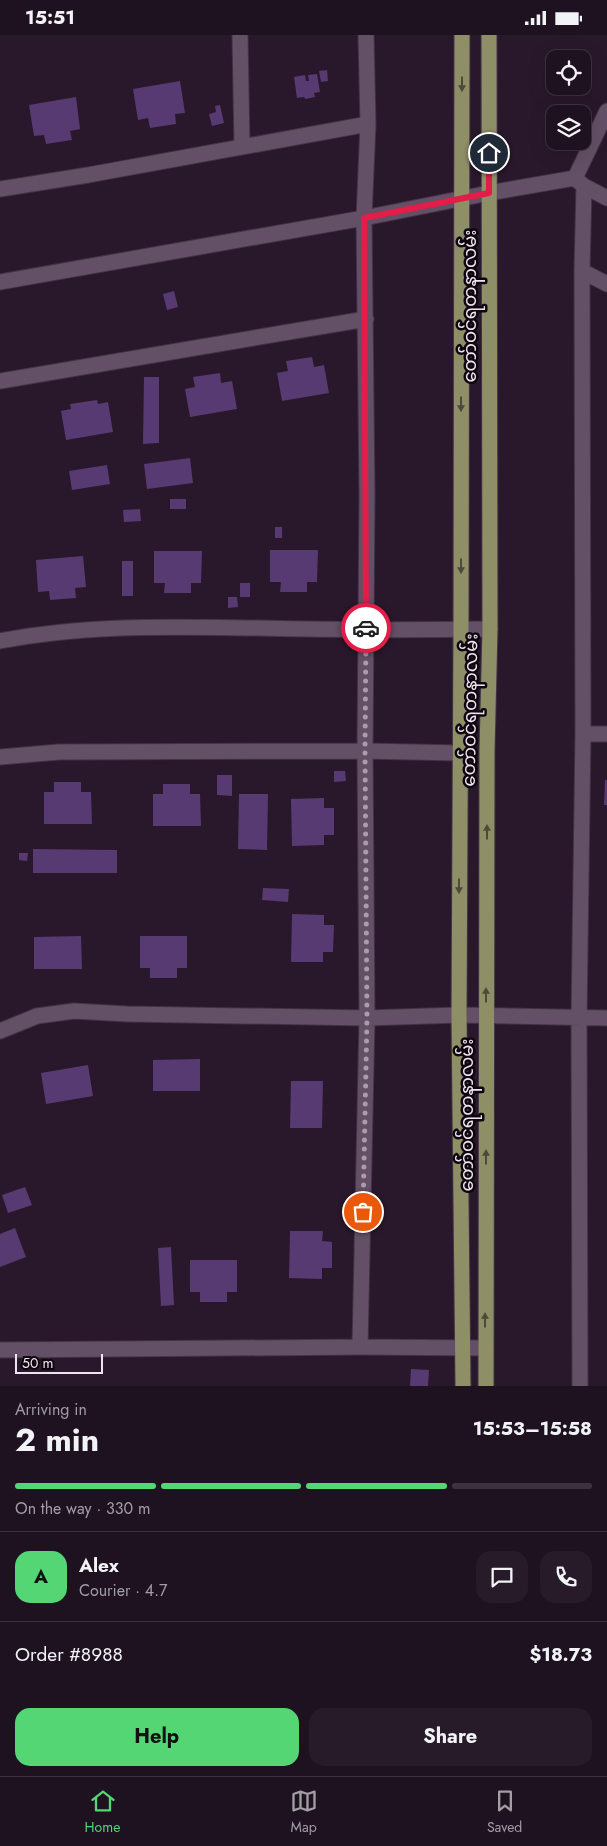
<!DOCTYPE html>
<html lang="en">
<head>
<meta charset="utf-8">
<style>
  :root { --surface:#1f1220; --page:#271b29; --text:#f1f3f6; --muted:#a19ea5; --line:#3c323e; --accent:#53d673 }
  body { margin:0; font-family:Jost,"Noto Sans Myanmar",sans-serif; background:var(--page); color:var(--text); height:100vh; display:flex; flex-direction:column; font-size:19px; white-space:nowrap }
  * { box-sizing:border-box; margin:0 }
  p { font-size:16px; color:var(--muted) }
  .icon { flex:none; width:28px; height:28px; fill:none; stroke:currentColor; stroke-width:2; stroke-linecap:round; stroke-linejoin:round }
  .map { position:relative; height:1351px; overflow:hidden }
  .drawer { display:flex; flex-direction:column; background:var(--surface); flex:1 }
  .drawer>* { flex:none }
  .controls { position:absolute; left:546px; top:15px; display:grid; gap:10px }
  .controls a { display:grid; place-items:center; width:45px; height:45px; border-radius:10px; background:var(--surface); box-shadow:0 5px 20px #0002,0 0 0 1px var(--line); font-size:25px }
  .scale { position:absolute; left:15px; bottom:12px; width:88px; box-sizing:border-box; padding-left:5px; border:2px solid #efe3f0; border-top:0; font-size:14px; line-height:18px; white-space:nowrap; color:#efe3f0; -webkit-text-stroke:4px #0d060e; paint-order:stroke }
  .pin { position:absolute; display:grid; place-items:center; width:42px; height:42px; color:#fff; margin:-21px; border:2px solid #fff; border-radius:50%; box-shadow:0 1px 5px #0007 }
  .courier { position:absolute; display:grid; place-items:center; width:50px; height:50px; margin:-25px; border:4px solid #e11d48; border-radius:50%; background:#fff; color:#222; box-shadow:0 1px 6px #0007 }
  .overview em { font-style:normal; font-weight:700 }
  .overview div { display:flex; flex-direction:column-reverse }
  .overview { display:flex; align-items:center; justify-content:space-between; height:85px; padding:0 15px }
  h1 { font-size:32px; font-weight:700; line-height:38px }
  .bar { display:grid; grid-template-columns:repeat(4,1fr); gap:8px 5px; align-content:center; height:60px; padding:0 15px }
  .bar i { height:6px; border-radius:4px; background:var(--line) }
  .bar .active { background:var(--accent) }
  .bar p { grid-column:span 4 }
  .line { display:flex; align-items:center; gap:12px; padding:0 15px; border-top:1px solid var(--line) }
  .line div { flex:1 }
  .round { display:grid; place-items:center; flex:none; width:52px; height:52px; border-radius:15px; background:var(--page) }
  .action { display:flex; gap:10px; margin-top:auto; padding:10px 15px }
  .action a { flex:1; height:58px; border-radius:15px; background:var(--accent); color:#111; font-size:20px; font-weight:700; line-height:58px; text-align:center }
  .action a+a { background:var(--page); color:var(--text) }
  .status { display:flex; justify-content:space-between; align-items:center; height:35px; padding:0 25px; background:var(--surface); direction:ltr }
  .status svg { height:14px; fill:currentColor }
  .tab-bar { display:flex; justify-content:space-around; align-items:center; height:70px; border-top:1px solid var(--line); background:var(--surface); font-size:14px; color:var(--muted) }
  .tab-bar a { display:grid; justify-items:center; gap:2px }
  .tab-bar .active { color:var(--accent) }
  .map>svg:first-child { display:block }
  .building { fill:#573a71 }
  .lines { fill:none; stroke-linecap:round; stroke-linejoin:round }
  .minor-casing { stroke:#423444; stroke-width:17 }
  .major-casing { stroke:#423444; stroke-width:17 }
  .minor { stroke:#645066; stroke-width:15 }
  .major { stroke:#8e8e67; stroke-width:15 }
  .oneway { fill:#4e4a3a }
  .done { stroke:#aa9cab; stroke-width:5; stroke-dasharray:0 9 }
  .route { stroke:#e11d48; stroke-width:6 }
  .labels { text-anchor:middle; stroke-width:5; stroke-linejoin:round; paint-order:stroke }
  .street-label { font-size:18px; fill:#efe3f0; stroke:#0d060e }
</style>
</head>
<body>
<div class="status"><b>15:51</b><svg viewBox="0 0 49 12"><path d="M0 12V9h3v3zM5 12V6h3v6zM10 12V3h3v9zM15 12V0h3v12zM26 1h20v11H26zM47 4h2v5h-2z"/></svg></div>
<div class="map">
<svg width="607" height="1351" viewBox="0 0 607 1351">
  <rect width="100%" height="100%" fill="#29182b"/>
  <path class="building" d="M327,35L328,46L321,47L319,36Z
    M317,39L320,57L314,58L315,62L305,64L304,62L297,63L294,42L305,40L306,46H309L308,40Z
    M180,46L185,78L175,79L176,89L150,93L148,83L138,85L133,54Z
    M76,62L80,94L70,96L72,105L46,109L44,100L34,101L29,70Z
    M220,70L224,88L212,91L209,79L216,77L215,71Z
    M174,256L178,272L167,275L163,259Z
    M312,322L314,332L324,330L329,358L282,366L277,338L288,336L286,326Z
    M220,338L221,348L232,346L237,374L190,382L185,354L195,352L193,342Z
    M144,342H159V408L143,409Z
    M97,365L98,369L108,367L113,397L66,405L61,376L71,374L70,369Z
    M190,423L193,448L147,454L144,429Z
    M107,430L110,449L72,455L69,436Z
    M170,464H186V474H170Z
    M140,474L141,486L124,487L123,475Z
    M275,492H282V503H275Z
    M270,515H318L317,547H307V557H280L281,547H270Z
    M154,516H202L201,548H191V558H164L165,548H154Z
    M83,521L86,552L75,553L76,563L50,565L49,556L38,557L36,525Z
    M122,526H133V561H122Z
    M240,548H250V562H240Z
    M228,562H237L238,572L228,573Z
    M334,736H345L346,746L334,747Z
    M217,740H232V761L217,760Z
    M605,745H607V770H604Z
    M54,747H81V757H91L92,789H44V757H54Z
    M163,749H190V759H200L201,791H153V759H163Z
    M239,759H268L267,815L238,814Z
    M324,763V773H334V800H324V810L292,811L291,764Z
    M33,814L117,815V838H33Z
    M19,818H28L27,826L19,825Z
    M263,853L289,854L288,867L262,865Z
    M292,879L324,880V890H334L333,917H323V927H291Z
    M81,901L82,934H34V902Z
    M140,901H187V933H177V943H150V933H140Z
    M200,1024V1056H153V1025Z
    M88,1030L93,1061L46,1069L41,1038Z
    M291,1046H323L322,1093H290Z
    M25,1152L32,1170L8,1178L2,1160Z
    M15,1193L26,1222L0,1232V1199Z
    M290,1196H323L322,1206L332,1207V1233H322V1244L289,1243Z
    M171,1212L174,1270L161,1271L158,1213Z
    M190,1225H237V1257H227V1267H200V1257H190Z
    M411,1334L429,1335L428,1351H410Z"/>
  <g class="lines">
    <g class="minor-casing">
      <path id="minor" d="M240,0L242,112
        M575,143L607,76
        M578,146L584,151L607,163
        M0,154L88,140L368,89
        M582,236L607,249
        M0,247L364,183L489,158L575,143
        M0,346L366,284
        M0,606C86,589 171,592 258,593C335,595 413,595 490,594
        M583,699H607
        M0,722L59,717L365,716L460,718
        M0,996L37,981L74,976L127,979L367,983L459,980L607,983
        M360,1312L367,983L365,716L367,460L364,183L368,89L366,0
        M0,1315L360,1312L485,1313
        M580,1351L579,983L583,699L582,236L584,151"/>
    </g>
    <g class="major-casing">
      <path id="major" d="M462,0L461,595L459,980L463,1351
        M486,1351L487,716L490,594L489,0"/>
    </g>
    <use href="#minor" class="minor"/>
    <use href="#major" class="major"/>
  </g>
  <defs><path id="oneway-solid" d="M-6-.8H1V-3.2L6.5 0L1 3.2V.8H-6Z" transform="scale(1.25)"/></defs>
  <g class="oneway">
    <use href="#oneway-solid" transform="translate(462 49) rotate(90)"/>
    <use href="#oneway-solid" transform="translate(461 369) rotate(90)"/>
    <use href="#oneway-solid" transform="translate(461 531) rotate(90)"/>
    <use href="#oneway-solid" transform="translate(487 797) rotate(-90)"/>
    <use href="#oneway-solid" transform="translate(459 851) rotate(90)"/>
    <use href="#oneway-solid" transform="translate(486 960) rotate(-90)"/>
    <use href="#oneway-solid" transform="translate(486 1122) rotate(-90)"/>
    <use href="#oneway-solid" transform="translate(485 1285) rotate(-90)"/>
  </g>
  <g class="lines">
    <path class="done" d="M363,1177L367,983L365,716L366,593"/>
    <path class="route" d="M366,593L364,183L489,158V118"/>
  </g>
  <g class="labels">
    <g class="street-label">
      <text transform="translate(470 271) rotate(-90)" y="6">တော်ဝင်ရတနာလမ်း</text>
      <text transform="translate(470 675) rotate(-89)" y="6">တော်ဝင်ရတနာလမ်း</text>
      <text transform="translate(467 1080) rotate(-90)" y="6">တော်ဝင်ရတနာလမ်း</text>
    </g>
  </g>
</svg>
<div class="controls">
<a><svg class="icon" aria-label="locate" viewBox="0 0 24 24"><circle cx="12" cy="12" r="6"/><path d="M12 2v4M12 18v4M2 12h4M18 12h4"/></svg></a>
<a><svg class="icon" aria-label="layers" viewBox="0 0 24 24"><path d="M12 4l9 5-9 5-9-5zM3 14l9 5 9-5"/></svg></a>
</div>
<div class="scale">50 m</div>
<div class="pin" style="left:363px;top:1177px;background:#ea580c"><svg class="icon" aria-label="bag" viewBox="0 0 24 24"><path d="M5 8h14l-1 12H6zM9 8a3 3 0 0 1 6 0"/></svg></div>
<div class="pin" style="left:489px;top:118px;background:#1f2937"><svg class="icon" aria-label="home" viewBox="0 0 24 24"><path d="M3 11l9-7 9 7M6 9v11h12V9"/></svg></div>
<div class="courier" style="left:366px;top:593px"><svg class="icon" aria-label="car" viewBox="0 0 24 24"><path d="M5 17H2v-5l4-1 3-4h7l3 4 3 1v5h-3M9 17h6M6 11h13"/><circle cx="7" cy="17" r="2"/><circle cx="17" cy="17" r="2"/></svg></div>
</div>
<section class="drawer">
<div class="overview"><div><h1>2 min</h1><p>Arriving in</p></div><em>15:53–15:58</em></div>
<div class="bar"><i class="active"></i><i class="active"></i><i class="active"></i><i></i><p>On the way · 330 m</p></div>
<div class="line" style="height:90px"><b class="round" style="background:var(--accent);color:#111">A</b><div><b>Alex</b><p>Courier · 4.7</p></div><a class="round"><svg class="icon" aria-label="chat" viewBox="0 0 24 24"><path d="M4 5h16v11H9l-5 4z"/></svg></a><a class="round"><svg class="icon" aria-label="phone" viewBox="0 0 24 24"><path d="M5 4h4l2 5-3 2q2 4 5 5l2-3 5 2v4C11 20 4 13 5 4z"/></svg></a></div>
<div class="line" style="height:65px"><div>Order #8988</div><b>$18.73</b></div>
<div class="action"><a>Help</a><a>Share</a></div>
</section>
<nav class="tab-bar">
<a class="active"><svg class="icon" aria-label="home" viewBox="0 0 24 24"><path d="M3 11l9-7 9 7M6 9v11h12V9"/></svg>Home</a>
<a><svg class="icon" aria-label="map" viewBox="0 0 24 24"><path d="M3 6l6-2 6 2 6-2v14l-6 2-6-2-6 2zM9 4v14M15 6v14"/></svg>Map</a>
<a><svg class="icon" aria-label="saved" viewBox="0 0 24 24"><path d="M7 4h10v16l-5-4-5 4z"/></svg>Saved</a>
</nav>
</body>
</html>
